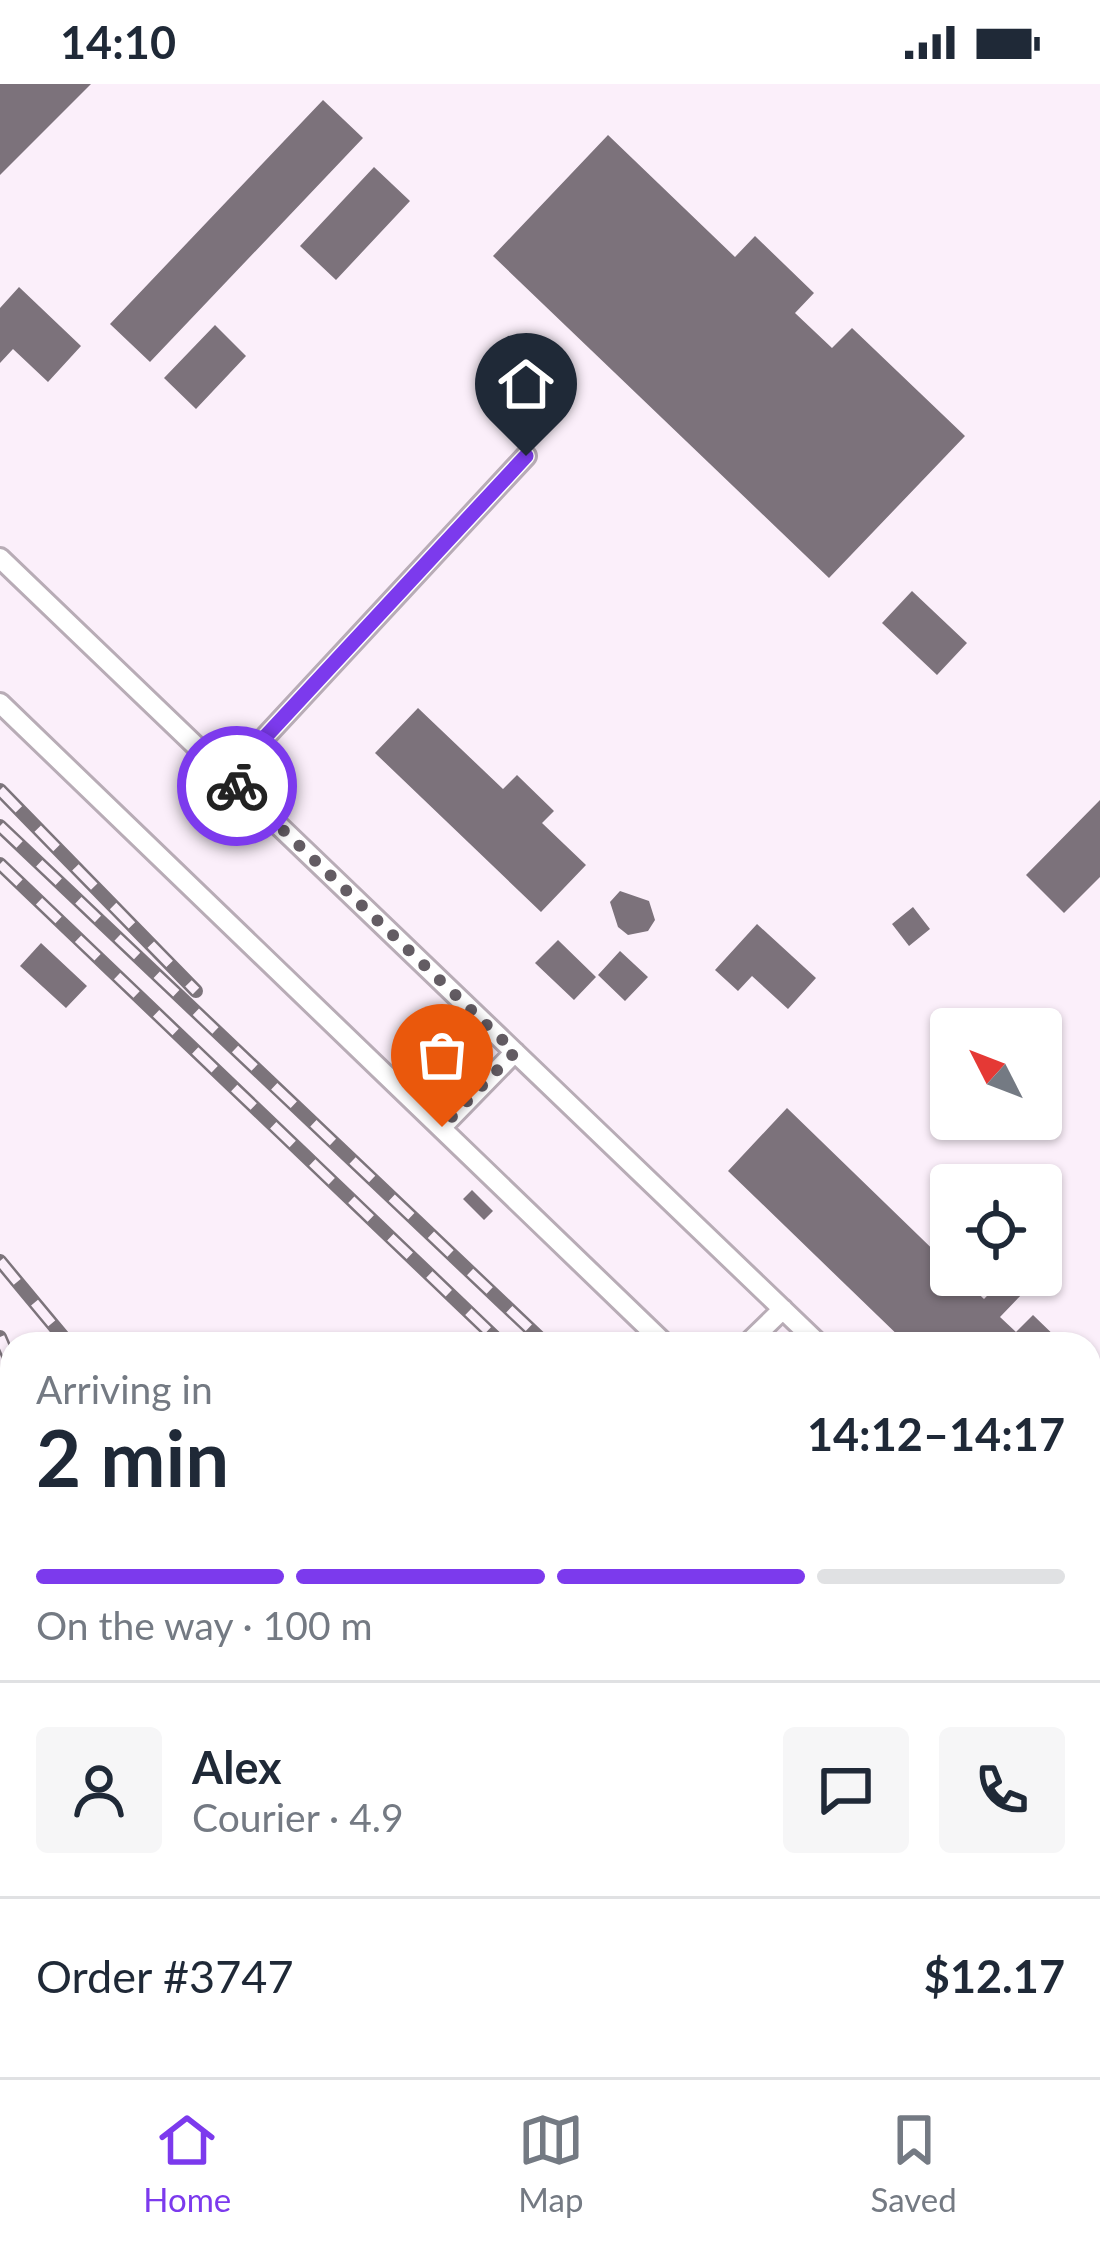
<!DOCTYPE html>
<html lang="en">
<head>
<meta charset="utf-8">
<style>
  :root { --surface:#fff; --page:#f6f6f7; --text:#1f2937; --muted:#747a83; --line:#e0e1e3; --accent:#7c3aed }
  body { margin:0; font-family:Lato,sans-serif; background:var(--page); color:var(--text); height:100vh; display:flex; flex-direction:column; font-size:45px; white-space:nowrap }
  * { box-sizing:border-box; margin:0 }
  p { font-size:39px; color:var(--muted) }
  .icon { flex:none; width:66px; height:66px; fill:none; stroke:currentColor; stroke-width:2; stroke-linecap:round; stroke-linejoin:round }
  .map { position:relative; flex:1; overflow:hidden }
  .panel { position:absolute; left:0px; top:1248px; width:1101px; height:747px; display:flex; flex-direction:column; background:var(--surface); border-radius:36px 36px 0 0; box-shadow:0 3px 9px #0004 }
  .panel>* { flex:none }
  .needle { width:78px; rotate:312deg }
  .tools { position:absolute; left:930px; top:924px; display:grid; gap:24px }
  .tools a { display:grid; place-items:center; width:132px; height:132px; border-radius:12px; background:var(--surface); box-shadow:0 3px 9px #0004; font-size:60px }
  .pin { position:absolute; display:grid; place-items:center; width:102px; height:102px; color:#fff; margin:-123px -51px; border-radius:50% 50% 50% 0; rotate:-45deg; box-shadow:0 0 12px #0007 }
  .pin .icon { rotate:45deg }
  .courier { position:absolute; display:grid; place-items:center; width:120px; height:120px; margin:-60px; border:9px solid #7c3aed; border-radius:50%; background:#fff; color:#222; box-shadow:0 3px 15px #0007 }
  .headline em { font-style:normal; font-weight:700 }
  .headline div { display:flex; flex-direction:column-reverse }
  .headline { display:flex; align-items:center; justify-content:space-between; height:204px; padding:0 36px }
  h1 { font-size:78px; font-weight:700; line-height:90px }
  .bar { display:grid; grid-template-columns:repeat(4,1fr); gap:18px 12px; align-content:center; height:144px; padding:0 36px }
  .bar i { height:15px; border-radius:9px; background:var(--line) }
  .bar .current { background:var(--accent) }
  .bar p { grid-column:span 4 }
  .line { display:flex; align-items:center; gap:30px; padding:0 36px; border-top:3px solid var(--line) }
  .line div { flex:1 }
  .round { display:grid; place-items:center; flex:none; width:126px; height:126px; border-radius:12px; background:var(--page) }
  .status { display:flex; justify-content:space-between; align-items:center; height:84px; padding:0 60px; background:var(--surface); direction:ltr }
  .status svg { height:33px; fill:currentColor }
  .menu { display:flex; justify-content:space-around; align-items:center; height:168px; border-top:3px solid var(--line); background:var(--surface); font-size:33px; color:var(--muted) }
  .menu a { display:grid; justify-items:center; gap:6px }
  .menu .current { color:var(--accent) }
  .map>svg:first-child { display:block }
  .building { fill:#7c727b }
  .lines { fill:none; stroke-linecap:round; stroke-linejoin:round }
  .service-casing { stroke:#b8acb6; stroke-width:24 }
  .service { stroke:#fff; stroke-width:18 }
  .rail-casing { stroke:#7c747b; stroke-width:14 }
  .rail { stroke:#fbeffa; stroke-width:9; stroke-dasharray:27; stroke-linecap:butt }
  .done { stroke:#635c63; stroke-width:12; stroke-dasharray:0 21.6 }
  .route { stroke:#7c3aed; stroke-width:15 }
</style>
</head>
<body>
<div class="status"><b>14:10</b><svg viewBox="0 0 49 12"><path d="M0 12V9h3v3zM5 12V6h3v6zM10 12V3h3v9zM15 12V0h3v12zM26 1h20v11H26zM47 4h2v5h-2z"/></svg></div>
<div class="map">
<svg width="1100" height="1993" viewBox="0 0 1100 1993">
  <rect width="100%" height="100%" fill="#fbeffa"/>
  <path class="building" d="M0,0H91L0,91Z
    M323,16L363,54L150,278L110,240Z
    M608,51L735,173L755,152L814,209L795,229L832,264L852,244L965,352L829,494L493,172Z
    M374,83L410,117L336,196L300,162Z
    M19,203L81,262L48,298L13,265L0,279V224Z
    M215,241L246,272L196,325L164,294Z
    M912,507L967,559L937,591L882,539Z
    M418,624L503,705L517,691L554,727L542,739L586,781L541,828L375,669Z
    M1100,716V793L1064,829L1026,791Z
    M620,807L649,817L655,836L648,847L628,851L618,843L610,818Z
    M913,823L930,845L909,862L892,840Z
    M757,840L816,894L788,925L752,892L738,907L715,886Z
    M558,856L596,893L574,916L535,879Z
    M41,859L87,902L66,924L20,882Z
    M620,867L648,893L625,917L598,891Z
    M787,1024L951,1183V1191H959L984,1215L1007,1191L1025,1207L1000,1233L1016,1248L1033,1231L1063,1260H907L728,1087Z
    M472,1106L493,1127L484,1136L463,1115Z
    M0,1644L12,1655V1686L0,1675Z
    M0,1692L12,1696V1735L0,1740Z
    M12,1785V1853L0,1842V1798Z
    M21,1983H178L189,1993H32Z
    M550,1983H618L608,1993H561Z
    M824,1983H982L993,1993H835Z"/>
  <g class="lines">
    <g class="service-casing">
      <path id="service" d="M0,474L819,1260
        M0,619L665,1260
        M228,693L526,372
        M442,1043L515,968
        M747,1260L783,1225
        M1089,1523L1100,1534
        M1089,1673L1100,1684"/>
    </g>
    <use href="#service" class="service"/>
    <g class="rail-casing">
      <path id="rail" d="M0,706L196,907
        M0,742L546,1260
        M0,780L502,1260
        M0,1177L69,1260
        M0,1253L12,1281
        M0,1591L12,1603
        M0,1636L12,1647
        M1089,1779L1100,1790
        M1089,1823L1100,1834
        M362,1983L373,1993
        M413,1983L424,1993
        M715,1983L728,1993
        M769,1983L779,1993"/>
    </g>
    <use href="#rail" class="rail"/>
  </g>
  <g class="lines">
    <path class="done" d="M237,702L515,968L442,1043"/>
    <path class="route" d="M237,702L228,693L526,372"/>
  </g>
</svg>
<div class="tools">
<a><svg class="needle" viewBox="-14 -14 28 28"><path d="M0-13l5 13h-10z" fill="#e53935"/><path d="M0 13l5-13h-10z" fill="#747a83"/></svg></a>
<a><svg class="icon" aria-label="locate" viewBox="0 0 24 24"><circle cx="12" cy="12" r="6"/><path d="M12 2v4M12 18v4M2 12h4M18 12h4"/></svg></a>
</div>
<div class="pin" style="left:442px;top:1043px;background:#ea580c"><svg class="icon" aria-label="bag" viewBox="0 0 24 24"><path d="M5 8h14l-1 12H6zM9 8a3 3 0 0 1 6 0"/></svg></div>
<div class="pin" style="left:526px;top:372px;background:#1f2937"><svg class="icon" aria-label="home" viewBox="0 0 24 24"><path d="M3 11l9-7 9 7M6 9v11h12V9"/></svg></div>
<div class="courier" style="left:237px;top:702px"><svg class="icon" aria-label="bike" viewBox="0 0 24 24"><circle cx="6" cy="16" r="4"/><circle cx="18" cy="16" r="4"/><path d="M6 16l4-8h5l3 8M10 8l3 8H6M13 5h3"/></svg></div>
<section class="panel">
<div class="headline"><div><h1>2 min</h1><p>Arriving in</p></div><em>14:12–14:17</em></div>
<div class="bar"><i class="current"></i><i class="current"></i><i class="current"></i><i></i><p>On the way · 100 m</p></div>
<div class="line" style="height:216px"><a class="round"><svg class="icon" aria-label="person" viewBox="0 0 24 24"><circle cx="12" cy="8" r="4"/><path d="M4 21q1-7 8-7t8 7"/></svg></a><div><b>Alex</b><p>Courier · 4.9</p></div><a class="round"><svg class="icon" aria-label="chat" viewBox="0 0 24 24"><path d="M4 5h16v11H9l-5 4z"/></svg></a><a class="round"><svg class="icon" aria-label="phone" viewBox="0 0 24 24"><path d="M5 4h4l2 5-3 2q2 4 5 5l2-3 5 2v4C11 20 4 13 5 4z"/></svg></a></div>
<div class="line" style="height:156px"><div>Order #3747</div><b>$12.17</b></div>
</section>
</div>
<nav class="menu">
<a class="current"><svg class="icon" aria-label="home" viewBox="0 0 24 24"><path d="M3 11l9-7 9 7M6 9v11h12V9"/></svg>Home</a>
<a><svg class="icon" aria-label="map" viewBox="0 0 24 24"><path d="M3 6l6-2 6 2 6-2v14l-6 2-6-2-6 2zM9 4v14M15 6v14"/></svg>Map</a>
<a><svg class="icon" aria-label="saved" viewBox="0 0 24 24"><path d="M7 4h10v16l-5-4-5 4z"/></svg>Saved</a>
</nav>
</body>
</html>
